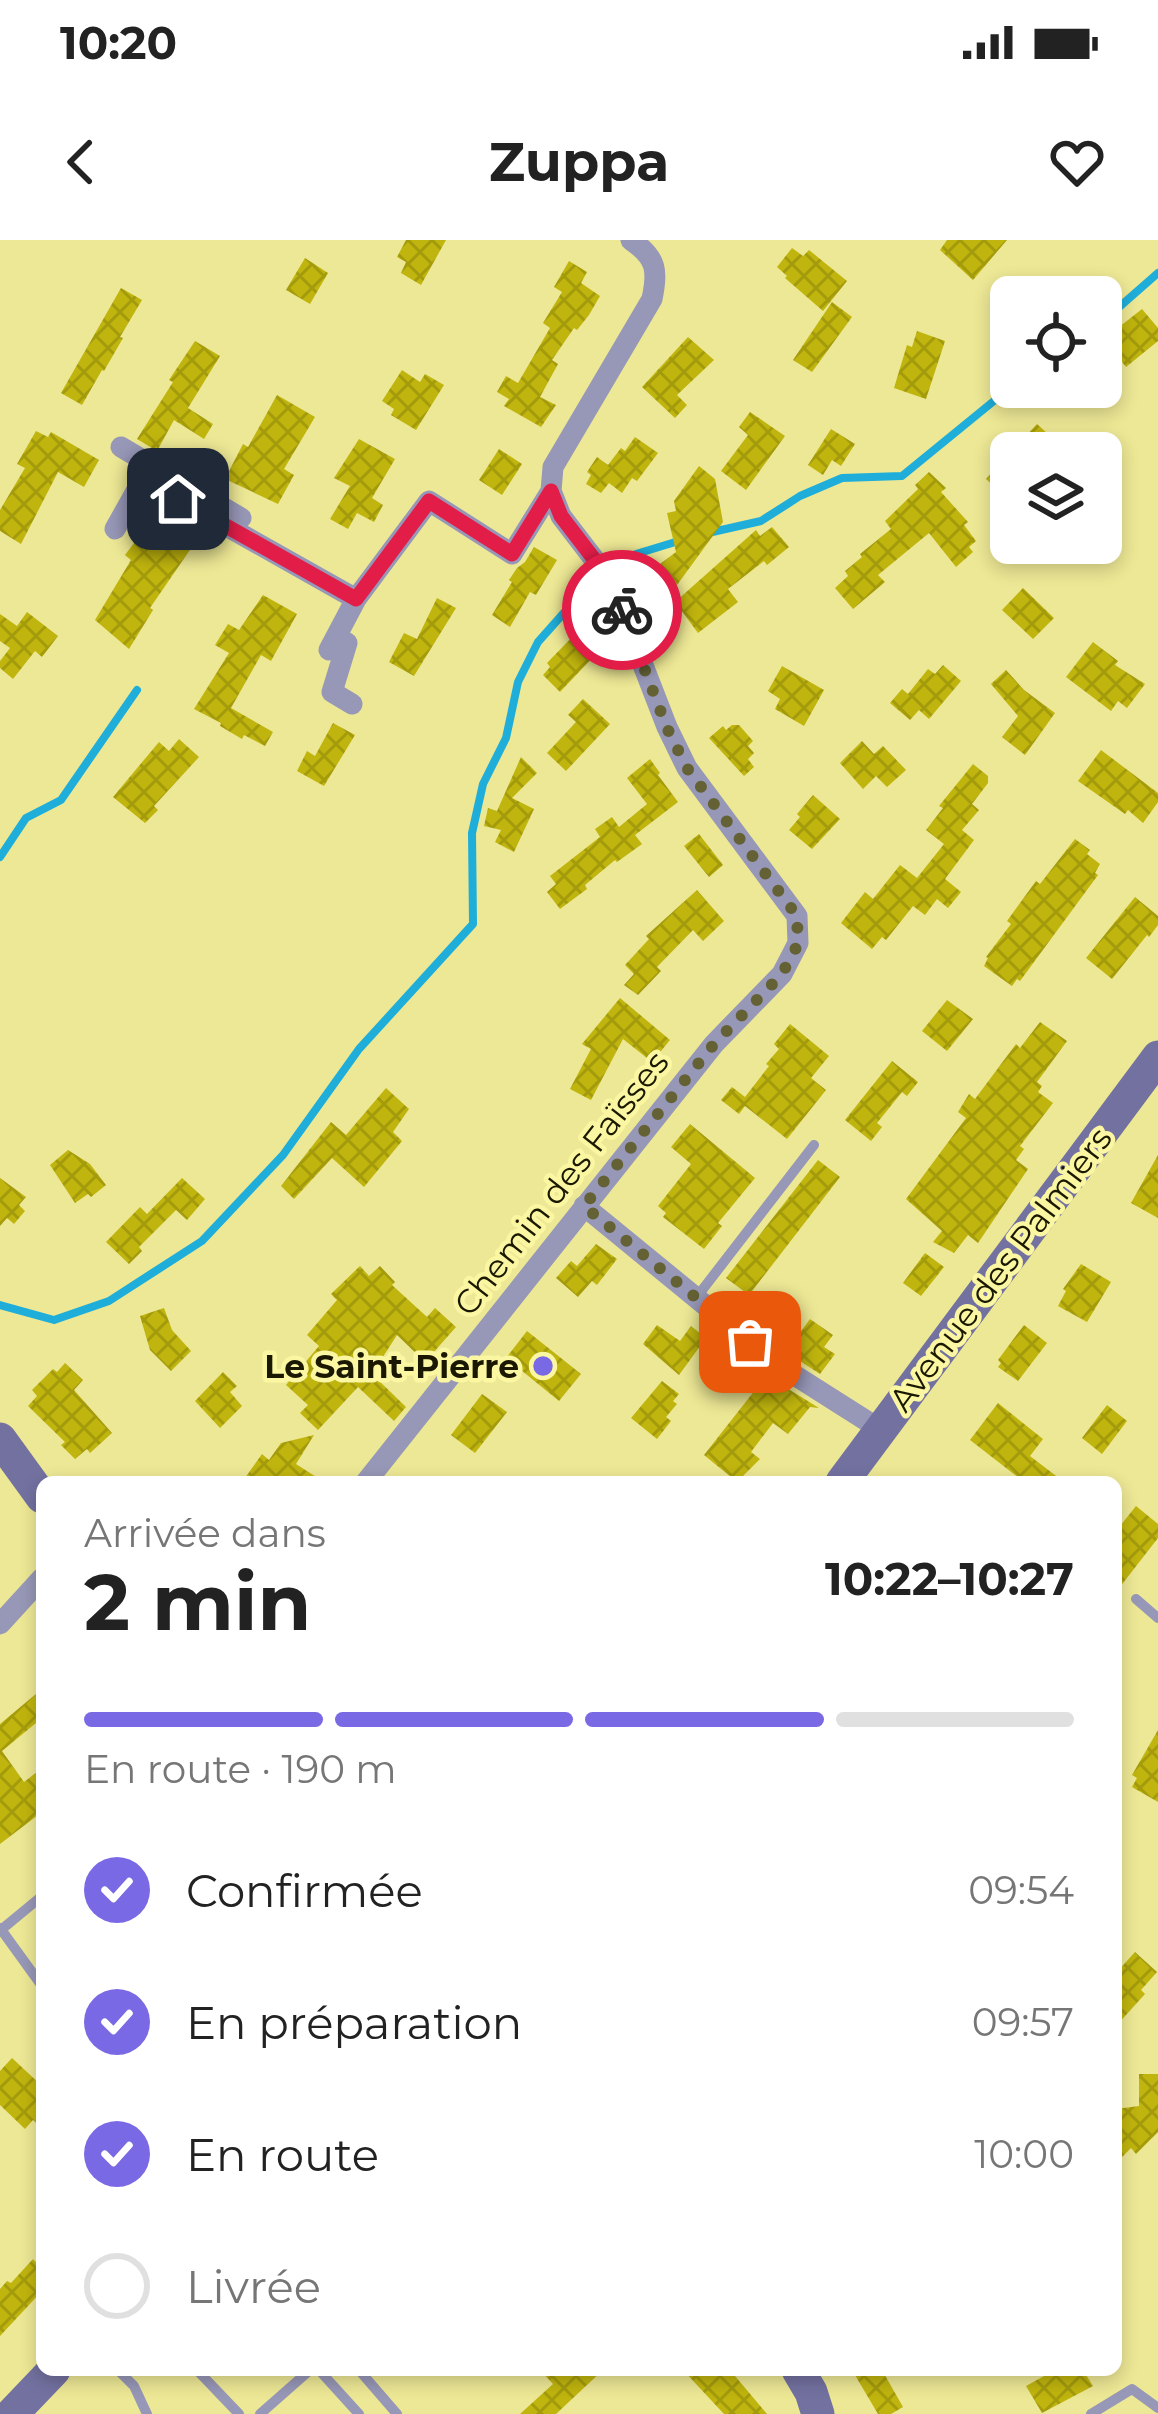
<!DOCTYPE html>
<html lang="fr">
<head>
<meta charset="utf-8">
<style>
  :root { --surface:#fff; --page:#f2f2f2; --text:#222; --muted:#767676; --line:#e0e0e0; --accent:#7969e4 }
  body { margin:0; font-family:Montserrat,sans-serif; background:var(--page); color:var(--text); height:100vh; display:flex; flex-direction:column; font-size:45px; white-space:nowrap }
  * { box-sizing:border-box; margin:0 }
  p { font-size:39px; color:var(--muted) }
  .icon { flex:none; width:66px; height:66px; fill:none; stroke:currentColor; stroke-width:2; stroke-linecap:round; stroke-linejoin:round }
  .map { position:relative; flex:1; overflow:hidden }
  .side { position:absolute; left:36px; top:1236px; width:1086px; height:900px; display:flex; flex-direction:column; background:var(--surface); border-radius:18px; box-shadow:0 6px 18px #0003 }
  .side>* { flex:none }
  .fabs { position:absolute; left:990px; top:36px; display:grid; gap:24px }
  .fabs a { display:grid; place-items:center; width:132px; height:132px; border-radius:18px; background:var(--surface); box-shadow:0 6px 18px #0003; font-size:60px }
  .pin { position:absolute; display:grid; place-items:center; width:102px; height:102px; color:#fff; margin:-51px; border-radius:24px; box-shadow:0 6px 18px #0006 }
  .courier { position:absolute; display:grid; place-items:center; width:120px; height:120px; margin:-60px; border:9px solid #e11d48; border-radius:50%; background:#fff; color:#222; box-shadow:0 3px 15px #0007 }
  .summary em { font-style:normal; font-weight:700 }
  .summary div { display:flex; flex-direction:column-reverse }
  .summary { display:flex; align-items:center; justify-content:space-between; height:204px; padding:0 48px }
  h1 { font-size:78px; font-weight:700; line-height:90px }
  .bar { display:grid; grid-template-columns:repeat(4,1fr); gap:18px 12px; align-content:center; height:144px; padding:0 48px }
  .bar i { height:15px; border-radius:9px; background:var(--line) }
  .bar .selected { background:var(--accent) }
  .bar p { grid-column:span 4 }
  ol { padding:0 48px; list-style:none }
  li { display:flex; align-items:center; gap:36px; height:132px }
  li p { margin-inline-start:auto }
  li .icon { padding:12px; border-radius:50%; background:var(--accent); color:#fff; stroke-width:4 }
  li:last-child { color:var(--muted) }
  li i { width:66px; height:66px; border:6px solid var(--line); border-radius:50% }
  .status { display:flex; justify-content:space-between; align-items:center; height:84px; padding:0 60px; background:var(--surface); direction:ltr }
  .status svg { height:33px; fill:currentColor }
  header { display:flex; justify-content:space-between; align-items:center; height:156px; padding:0 48px; background:var(--surface); font-size:54px; font-weight:700 }
  .map>svg:first-child { display:block }
  .lines { fill:none; stroke-linecap:round; stroke-linejoin:round }
  .stream { stroke:#1faeda; stroke-width:8 }
  .building { fill:url(#building-cross-hatch) }
  .lane { stroke:#9797b7; stroke-width:10 }
  .street { stroke:#9797b7; stroke-width:21 }
  .secondary { stroke:#7371a0; stroke-width:33 }
  .done { stroke:#646135; stroke-width:12; stroke-dasharray:0 21.6 }
  .route { stroke:#e11d48; stroke-width:15 }
  .poi-dot { fill:#7969e4; stroke:#faf6a2; stroke-width:4.5 }
  .labels { text-anchor:middle; stroke-width:9; stroke-linejoin:round; paint-order:stroke }
  .street-label { font-size:33px; fill:#1a1801; stroke:#faf6a2 }
  .poi-label { font-size:33px; font-weight:bold; fill:#1a1801; stroke:#faf6a2; text-anchor:end }
</style>
</head>
<body>
<div class="status"><b>10:20</b><svg viewBox="0 0 49 12"><path d="M0 12V9h3v3zM5 12V6h3v6zM10 12V3h3v9zM15 12V0h3v12zM26 1h20v11H26zM47 4h2v5h-2z"/></svg></div>
<header><svg class="icon" aria-label="back" viewBox="0 0 24 24"><path d="M15 5l-7 7 7 7"/></svg>Zuppa<svg class="icon" aria-label="heart" viewBox="0 0 24 24"><path d="M12 20l-8-8c-3-5 5-10 8-4 3-6 11-1 8 4z"/></svg></header>
<div class="map">
<svg width="1158" height="2174" viewBox="0 0 1158 2174">
  <defs>
    <pattern id="building-cross-hatch" width="8" height="8" patternUnits="userSpaceOnUse" patternTransform="scale(3)"><rect width="8" height="8" fill="#c0b50e"/><path d="M0 0l8 8M0 8l8-8" fill="none" stroke="#a49b0c"/></pattern>
  </defs>
  <rect width="100%" height="100%" fill="#ede895"/>
  <g class="lines">
    <path class="stream" d="M1101,83L1158,33
      M708,293L761,281L800,256L842,238L902,236L1011,147
      M611,331L636,314L682,300
      M0,617L26,578L61,560L137,450
      M0,1065L54,1080L109,1061L202,1001L283,915L359,809L473,684L472,593L483,544L506,498L518,442L538,402L586,348L599,340"/>
  </g>
  <path class="building" d="M406,0H446L421,45L401,33L406,22L397,17Z
    M947,0H1007L973,40L940,10Z
    M792,8L803,16L809,10L847,41L823,71L785,38L787,36L777,27Z
    M305,18L328,33L310,64L286,50Z
    M569,21L587,32L581,43L600,56L589,75L577,90L574,88L552,120L558,124L540,157L556,165L541,187L504,166L509,159L497,152L506,136L518,143L550,88L543,83L562,52L554,47Z
    M121,48L142,60L120,97L123,98L104,131L102,130L82,165L61,153Z
    M832,62L852,77L812,132L793,120Z
    M1142,69L1158,88V101L1126,127L1112,109L1121,101L1114,91Z
    M917,91L945,101L926,159L894,148L907,105L912,107Z
    M688,97L714,120L677,155L687,165L675,178L642,147Z
    M195,101L220,116L188,168L213,184L204,199L174,180L157,211L137,199L173,142L169,140Z
    M402,130L420,142L425,134L444,145L416,190L391,175L394,169L382,161Z
    M277,155L315,177L284,229L294,235L278,264L225,239L243,204L248,207Z
    M750,172L785,196L746,250L721,231L748,195L739,187Z
    M1037,184L1069,213H1011V262L986,239Z
    M831,189L855,204L841,226L832,220L823,235L808,225Z
    M36,191L48,197L51,192L99,220L84,247L58,232L21,304L0,291V270L25,228L17,224Z
    M635,197L658,213L637,241L632,238L622,253L609,243L601,253L586,244L591,235L587,232L597,217L608,225L621,208L625,211Z
    M359,199L395,219L372,258L383,265L374,282L357,273L348,289L330,279L350,246L334,238Z
    M499,209L522,224L502,255L479,240Z
    M699,226L715,239L723,282L669,356L657,339L662,335L656,327L676,312L667,273L676,271L674,261Z
    M929,232L946,248L941,252L968,282L964,285L976,301L969,307L973,312L956,327L929,293L878,335L885,342L853,369L835,348L848,336L845,331L862,317L860,314L891,289L885,281L918,249L915,245Z
    M155,275L194,304L150,368L153,370L129,409L95,380L131,320L125,315Z
    M772,287L789,307L767,325L764,321L728,349L738,362L698,393L675,362L756,290L760,296Z
    M534,307L557,320L536,355L530,352L510,387L492,375L512,342L509,340L517,328L525,322Z
    M1023,348L1054,378L1033,399L1002,370Z
    M263,355L297,374L271,421L261,415L231,468L273,492L265,506L244,495L242,499L220,486L221,483L194,469L229,413L215,405L228,384L239,390Z
    M437,358L456,368L414,436L389,422L404,393L417,399Z
    M27,372L58,396L42,417L35,411L13,439L0,428V421L10,408L0,401V374L17,386Z
    M576,393L597,413L560,452L543,435L550,427L547,423Z
    M1093,402L1118,421L1115,425L1145,444L1127,468L1118,461L1111,471L1066,437Z
    M943,425L961,441L929,479L919,470L910,480L890,463L902,449L908,454L928,429L935,434Z
    M782,426L824,450L804,486L775,469L780,459L768,451Z
    M1006,430L1024,450L1055,473L1025,515L1002,497L1018,476L991,444Z
    M583,459L610,484L566,531L547,513L576,482L568,475Z
    M333,483L355,495L324,546L297,531L307,511L315,516Z
    M732,485H739L753,501L748,506L754,513L748,519L754,527L744,536L709,498L723,486L726,490Z
    M179,499L199,517L154,566L158,570L145,583L113,557L159,502L169,511Z
    M862,501L874,514L883,506L906,530L887,547L876,536L863,549L840,523Z
    M1101,510L1158,553V562L1143,583L1128,570L1125,574L1078,541Z
    M521,517L537,533L512,558L534,569L514,612L495,602L501,590L484,586L488,568L497,571Z
    M650,519L660,533L658,535L678,562L635,595L642,604L617,622L615,620L585,645L587,649L560,669L547,652L556,644L550,636L600,597L595,589L612,577L619,587L647,564L627,538Z
    M973,524L988,536V543L972,564L979,570L962,590L974,600L945,639L961,652L948,668L937,659L925,675L913,666L886,700L882,697L872,709L841,683L865,652L873,659L900,625L917,638L944,604L926,590L943,568L939,566Z
    M813,555L840,579L812,609L789,590L800,577L797,574Z
    M699,594L723,625L709,637L684,606Z
    M1075,599L1090,610L1087,614L1100,624L1095,633L1098,635L1020,741L1017,739L1012,746L984,726L988,718L986,717L1011,684L1007,681L1036,641L1040,644Z
    M697,650L724,681L703,701L693,690L657,727L661,731L638,755L624,745L634,734L625,725L649,699L646,696Z
    M1135,657L1158,676V685L1149,697L1147,695L1112,739L1086,718Z
    M620,758L670,800L652,822L623,799L591,860L570,849L591,809L582,804Z
    M947,760L973,779L947,811L922,791Z
    M1040,782L1067,801L1037,842L1042,846L1038,852L1053,863L1020,906L1024,909L1016,920L1028,929L978,1003L968,995L954,1013L933,1002L942,991L906,959L966,878L958,872L969,854L975,859L1016,804L1020,808Z
    M790,784L829,816L811,838L826,850L787,899L745,866L739,874L721,860L732,847L745,857L769,826L766,824L779,809L774,804Z
    M892,821L918,842L907,856L902,852L877,883L882,887L871,901L845,880Z
    M386,848L409,869L393,892L402,901L364,947L332,918L294,959L281,946L331,882L346,895Z
    M690,884L755,938L718,983L722,986L704,1009L663,977L666,973L658,966L691,924L671,907Z
    M68,910L90,924L106,945L91,957L88,954L75,963L50,925Z
    M1158,915V978L1131,963Z
    M818,920L840,937L749,1055L726,1038Z
    M0,938L26,957L19,965L25,971L14,984L7,978L0,986Z
    M182,938L205,959L187,980L176,970L139,1007L142,1011L129,1024L106,1002L140,967L147,974Z
    M596,1004L617,1019L597,1045L592,1041L578,1057L556,1038L571,1021L577,1026Z
    M925,1013L944,1027L921,1056L903,1043Z
    M1081,1024L1111,1042L1087,1082L1058,1066L1066,1051L1063,1049Z
    M360,1026L369,1036L380,1026L395,1042L392,1045L427,1077L435,1068L456,1087L425,1122L397,1095L372,1134L406,1167L394,1181L358,1147L318,1190L300,1173L308,1165L286,1145L319,1106L307,1095L337,1060L331,1054Z
    M164,1068L172,1090L191,1111L171,1131L150,1110L140,1076Z
    M810,1079L833,1095L824,1107L835,1114L820,1134L786,1112Z
    M657,1085L680,1101L691,1086L706,1098L679,1135L643,1104Z
    M1024,1085L1047,1103L1018,1141L998,1127L1001,1123L998,1120Z
    M527,1091L581,1134L559,1161L506,1118Z
    M65,1123L83,1140L74,1150L112,1193L90,1213L87,1209L75,1219L61,1205L65,1202L28,1166L37,1156L32,1150L53,1129L57,1132Z
    M223,1132L237,1146L230,1152L242,1166L220,1188L195,1161Z
    M769,1137L819,1168L810,1167L788,1194L773,1183L751,1212L760,1219L737,1242L704,1215L759,1145L761,1147Z
    M662,1141L679,1154L673,1161L677,1164L666,1177L671,1181L657,1199L631,1178Z
    M482,1154L507,1172L475,1213L451,1195Z
    M998,1163L1043,1199L1030,1216L1064,1242H1024L970,1200Z
    M1107,1165L1127,1181L1102,1214L1082,1198Z
    M314,1195L296,1224L324,1242H242L262,1214L269,1220L281,1203Z
    M1136,1266L1158,1284V1298L1116,1352V1291Z
    M42,1449V1478L2,1511L24,1542L42,1528V1572L0,1604V1484Z
    M1158,1490V1562L1132,1547L1137,1538L1132,1535Z
    M1135,1712L1157,1732L1141,1750L1145,1754L1116,1786V1733Z
    M12,1818L42,1846V1888L33,1880L25,1889L0,1865V1831Z
    M1139,1834H1158V1892L1136,1914L1131,1908L1116,1923V1869L1139,1866Z
    M33,2019L42,2029V2051L0,2096V2049L7,2041L11,2043Z
    M540,2130H603L556,2174H520L553,2144Z
    M683,2130H730L767,2174H724Z
    M852,2130H882L903,2167L891,2174H878Z
    M1055,2130H1083L1093,2146L1042,2173L1026,2146Z"/>
  <g class="lines">
    <path class="lane" d="M696,1058L814,905
      M1136,1359L1158,1378
      M0,1688L42,1746
      M1,1690L42,1656
      M118,2130L134,2146L147,2174
      M197,2130L239,2174
      M319,2130L359,2174
      M359,2130L397,2174
      M260,2174L310,2130
      M1091,2174L1132,2149L1158,2168"/>
    <path class="street" d="M121,207L241,278
      M115,289L143,239L356,359L429,261L512,314L551,251
      M336,397L347,403L332,452L352,464
      M329,410L356,359
      M584,966L777,1124L881,1190
      M366,1242L714,804L782,734L798,703L797,676L687,528L667,487L610,340L561,276L551,251L553,227L652,59C658,31 657,18 631,0
      M0,1384L42,1338"/>
    <path class="secondary" d="M0,1199L42,1257
      M842,1242L1158,817
      M798,2130L811,2152L818,2174
      M12,2174L54,2130"/>
  </g>
  <g class="lines">
    <path class="done" d="M622,370L667,488L687,528L797,676L798,704L782,734L714,804L584,966L750,1102"/>
    <path class="route" d="M178,259L356,359L429,261L512,314L551,251L561,276L610,340L622,370"/>
  </g>
  <circle class="poi-dot" cx="543" cy="1126" r="12"/>
  <g class="labels">
    <g class="street-label">
      <text transform="translate(561 943) rotate(-52)" y="12">Chemin des Faïsses</text>
      <text transform="translate(1000 1029) rotate(-53)" y="12">Avenue des Palmiers</text>
    </g>
    <g class="poi-label">
      <text x="519" y="1138">Le Saint-Pierre</text>
    </g>
  </g>
</svg>
<div class="fabs">
<a><svg class="icon" aria-label="locate" viewBox="0 0 24 24"><circle cx="12" cy="12" r="6"/><path d="M12 2v4M12 18v4M2 12h4M18 12h4"/></svg></a>
<a><svg class="icon" aria-label="layers" viewBox="0 0 24 24"><path d="M12 4l9 5-9 5-9-5zM3 14l9 5 9-5"/></svg></a>
</div>
<div class="pin" style="left:750px;top:1102px;background:#ea580c"><svg class="icon" aria-label="bag" viewBox="0 0 24 24"><path d="M5 8h14l-1 12H6zM9 8a3 3 0 0 1 6 0"/></svg></div>
<div class="pin" style="left:178px;top:259px;background:#1f2937"><svg class="icon" aria-label="home" viewBox="0 0 24 24"><path d="M3 11l9-7 9 7M6 9v11h12V9"/></svg></div>
<div class="courier" style="left:622px;top:370px"><svg class="icon" aria-label="bike" viewBox="0 0 24 24"><circle cx="6" cy="16" r="4"/><circle cx="18" cy="16" r="4"/><path d="M6 16l4-8h5l3 8M10 8l3 8H6M13 5h3"/></svg></div>
<section class="side">
<div class="summary"><div><h1>2 min</h1><p>Arrivée dans</p></div><em>10:22–10:27</em></div>
<div class="bar"><i class="selected"></i><i class="selected"></i><i class="selected"></i><i></i><p>En route · 190 m</p></div>
<ol>
<li><svg class="icon" aria-label="check" viewBox="0 0 24 24"><path d="M5 12l5 5 9-10"/></svg>Confirmée<p>09:54</p></li>
<li><svg class="icon" aria-label="check" viewBox="0 0 24 24"><path d="M5 12l5 5 9-10"/></svg>En préparation<p>09:57</p></li>
<li><svg class="icon" aria-label="check" viewBox="0 0 24 24"><path d="M5 12l5 5 9-10"/></svg>En route<p>10:00</p></li>
<li><i></i>Livrée</li>
</ol>
</section>
</div>
</body>
</html>
